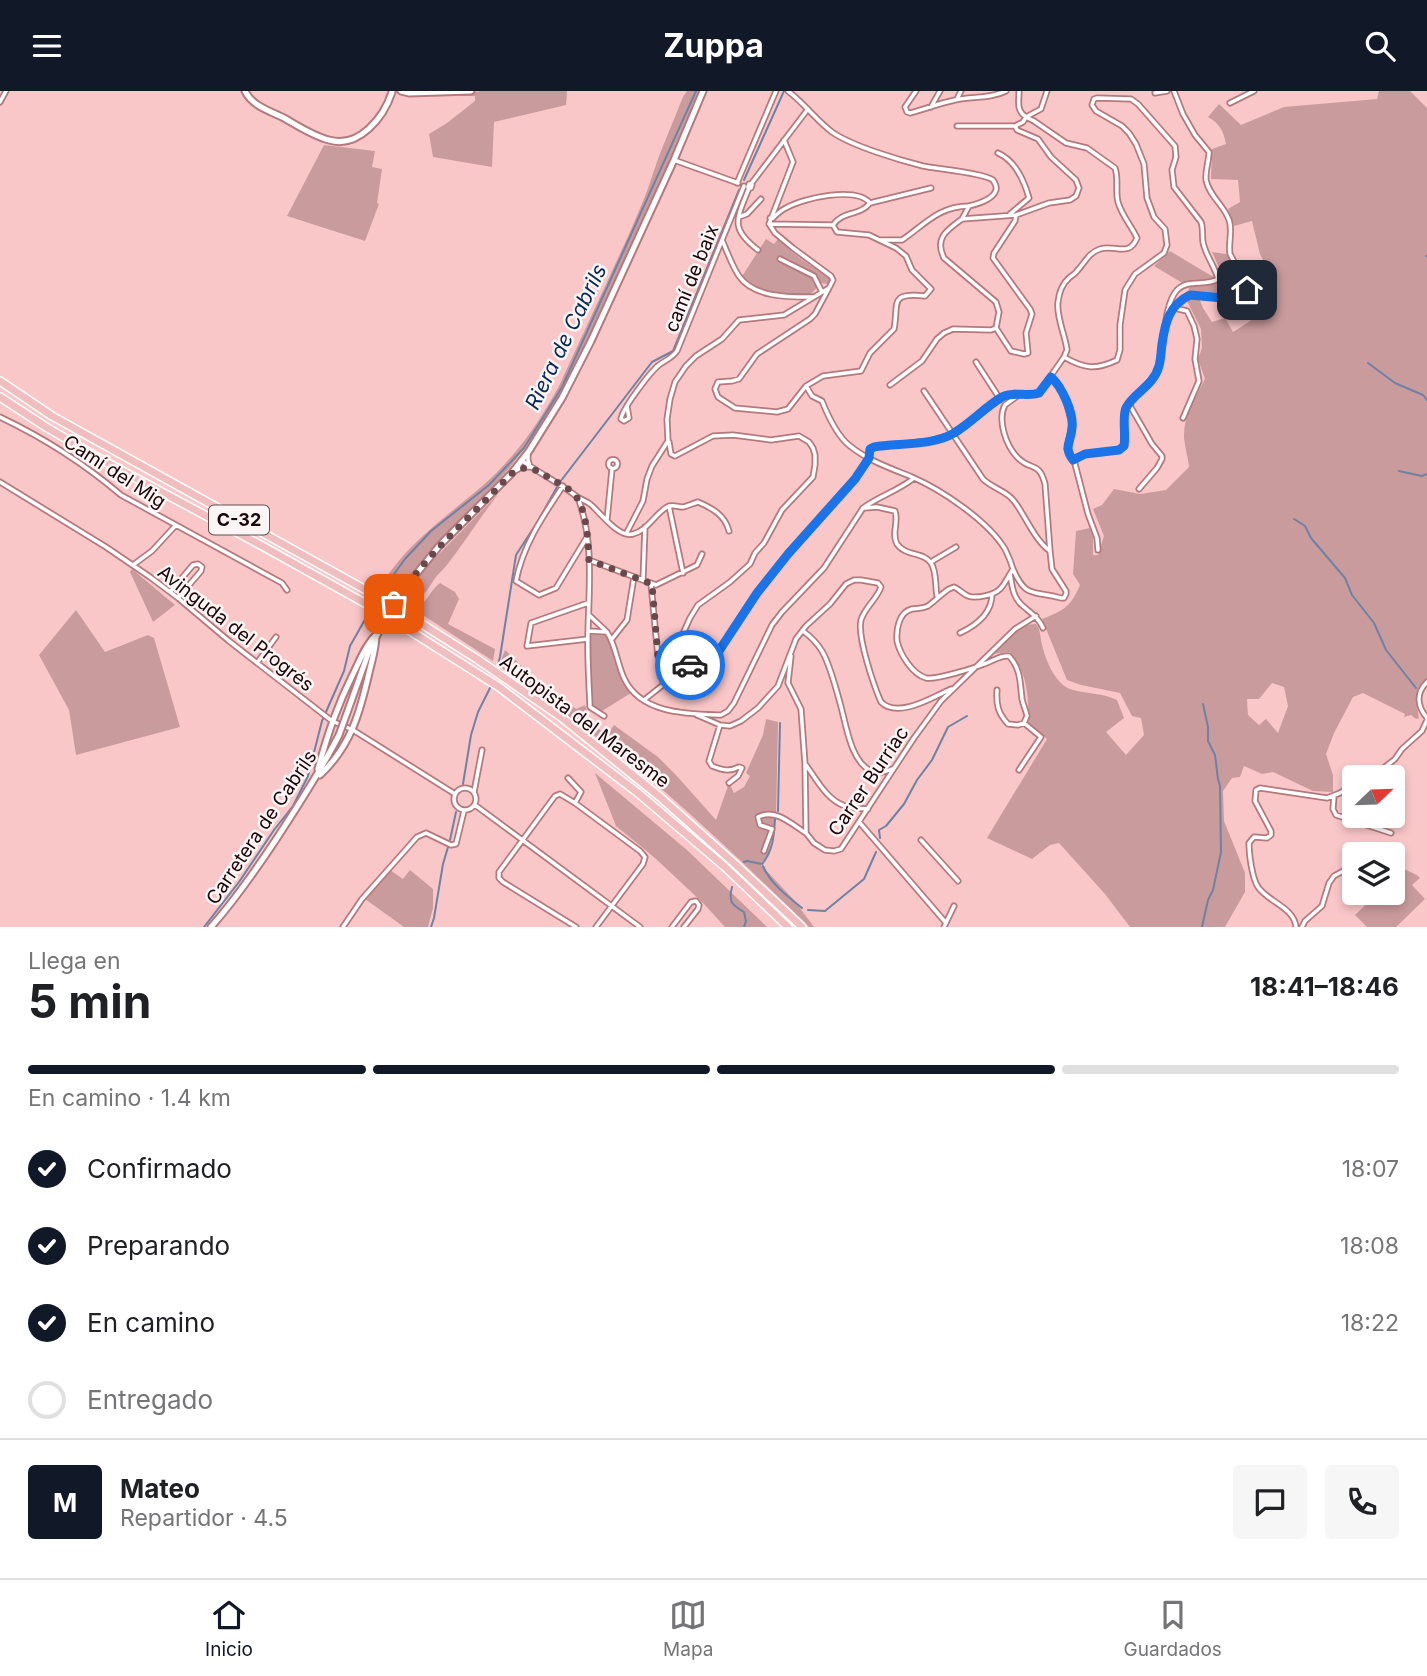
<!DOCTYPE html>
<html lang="es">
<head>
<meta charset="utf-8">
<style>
  :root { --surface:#fff; --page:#f6f6f6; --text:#202124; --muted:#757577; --line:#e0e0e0; --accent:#111827 }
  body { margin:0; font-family:Inter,sans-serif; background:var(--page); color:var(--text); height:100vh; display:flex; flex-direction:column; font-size:26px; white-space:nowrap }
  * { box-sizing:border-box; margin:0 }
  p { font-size:23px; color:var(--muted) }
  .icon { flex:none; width:38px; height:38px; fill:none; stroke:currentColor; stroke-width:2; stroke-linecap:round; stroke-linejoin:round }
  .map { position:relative; height:836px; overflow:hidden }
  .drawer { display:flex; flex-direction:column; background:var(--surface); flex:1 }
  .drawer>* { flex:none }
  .needle { width:46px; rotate:67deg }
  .controls { position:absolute; left:1342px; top:674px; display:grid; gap:14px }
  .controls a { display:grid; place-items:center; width:63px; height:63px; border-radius:7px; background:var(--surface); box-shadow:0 4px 10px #0003; font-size:35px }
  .pin { position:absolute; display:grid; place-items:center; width:60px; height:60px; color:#fff; margin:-30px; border-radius:14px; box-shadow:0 4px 10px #0006 }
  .courier { position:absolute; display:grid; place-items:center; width:70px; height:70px; margin:-35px; border:5px solid #1a73e8; border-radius:50%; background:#fff; color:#222; box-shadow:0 2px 9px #0007 }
  .summary em { font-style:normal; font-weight:700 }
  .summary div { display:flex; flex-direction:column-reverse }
  .summary { display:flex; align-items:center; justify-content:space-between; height:119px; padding:0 28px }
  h1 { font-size:46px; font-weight:700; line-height:52px }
  .bar { display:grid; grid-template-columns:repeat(4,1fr); gap:10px 7px; align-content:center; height:84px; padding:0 28px }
  .bar i { height:9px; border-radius:5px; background:var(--line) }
  .bar .on { background:var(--accent) }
  .bar p { grid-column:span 4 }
  .line { display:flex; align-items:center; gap:18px; padding:0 28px; border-top:2px solid var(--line) }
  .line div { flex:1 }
  .round { display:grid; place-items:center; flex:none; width:74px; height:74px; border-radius:7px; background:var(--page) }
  ol { padding:0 28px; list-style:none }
  li { display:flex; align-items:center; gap:21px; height:77px }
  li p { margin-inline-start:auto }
  li .icon { padding:7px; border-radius:50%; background:var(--accent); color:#fff; stroke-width:4 }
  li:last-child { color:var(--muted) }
  li i { width:38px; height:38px; border:4px solid var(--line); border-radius:50% }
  header { display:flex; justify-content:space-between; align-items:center; height:91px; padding:0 28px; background:var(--accent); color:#fff; font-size:32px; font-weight:700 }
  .tabs { display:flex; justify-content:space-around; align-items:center; height:98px; border-top:2px solid var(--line); background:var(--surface); font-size:19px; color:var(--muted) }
  .tabs a { display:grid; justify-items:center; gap:4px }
  .tabs .on { color:var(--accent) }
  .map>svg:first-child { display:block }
  .green { fill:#ca9b9d; fill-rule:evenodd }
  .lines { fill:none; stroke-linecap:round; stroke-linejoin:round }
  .stream { stroke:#6e82a4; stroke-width:2 }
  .street-casing { stroke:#b4797c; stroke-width:7 }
  .secondary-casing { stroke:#b4797c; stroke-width:9 }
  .highway-casing { stroke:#fff; stroke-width:10 }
  .street { stroke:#fff; stroke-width:3.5 }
  .secondary { stroke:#fff; stroke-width:5 }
  .highway { stroke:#f1bec0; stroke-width:7 }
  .secondary-bridge-casing { stroke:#b4797c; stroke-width:9; stroke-linecap:butt }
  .secondary-bridge { stroke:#fff; stroke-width:5 }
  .done { stroke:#694a4c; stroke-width:7; stroke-dasharray:0 12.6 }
  .route { stroke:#1a73e8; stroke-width:9 }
  .labels { text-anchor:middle; stroke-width:5; stroke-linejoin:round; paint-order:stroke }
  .shield { fill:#fcf5f5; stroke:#5e4e4f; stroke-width:2 }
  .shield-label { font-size:18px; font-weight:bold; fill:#1b0708 }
  .street-label { font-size:19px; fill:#1b0708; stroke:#fcf5f5 }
  .water-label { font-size:21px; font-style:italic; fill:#072b57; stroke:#fcf5f5 }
</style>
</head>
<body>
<header><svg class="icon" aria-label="menu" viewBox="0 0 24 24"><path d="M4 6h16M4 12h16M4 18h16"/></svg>Zuppa<svg class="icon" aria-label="search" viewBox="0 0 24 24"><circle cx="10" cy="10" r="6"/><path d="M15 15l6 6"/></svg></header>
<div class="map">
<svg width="1427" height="836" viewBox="0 0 1427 836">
  <rect width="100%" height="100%" fill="#fac7c9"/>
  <path class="green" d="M481,0H567L566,14L494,31L492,76L433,66L429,43L447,32L475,10V5H460V3Z
    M687,0H700L671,70L605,214L556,313L533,346L507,380L422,470L397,503L382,493C408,450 452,422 489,389C518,362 540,330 559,295L630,141L646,103L659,65L683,6Z
    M1379,0H1410L1427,17V588C1412,598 1417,612 1419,627L1416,628L1411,624L1404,626L1405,623L1363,602L1353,606L1334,642L1326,663L1333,684V701L1313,700L1273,681L1262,683L1244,675L1240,686L1232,687L1223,700L1224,730L1245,782V801L1225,836H1130L1105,803L1059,752L1050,754L1032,768L987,747L1047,648L1029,632C1028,605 1028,583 1010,561L992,563C1004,552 1018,532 1036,533C1041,540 1040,546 1042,554C1046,570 1056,595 1073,599C1088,603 1103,602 1117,609L1124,627L1106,641L1126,664L1144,644L1141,627L1132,625L1120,602L1081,594L1067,589L1042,528C1064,519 1070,517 1080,494L1073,483L1076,440L1090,437L1093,446V464H1098L1104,445L1093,418L1102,414L1114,398L1140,403L1166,399L1189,376C1188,366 1185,357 1184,347C1183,325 1195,307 1205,288L1198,268L1202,257L1201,238L1187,210L1189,196L1154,175L1170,160L1215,187L1222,183L1212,161L1226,163L1243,194L1234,204L1200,201L1199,207L1203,217L1212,231L1225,227L1233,241C1250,231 1266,220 1277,204L1272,187L1260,163L1252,130L1234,135L1228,118L1240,111L1238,89L1211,88L1212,58L1226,53C1223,39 1220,33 1208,26L1219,13L1241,34L1284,16L1377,8ZM1272,592L1284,596L1288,615L1278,642L1266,628L1259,634L1248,624L1247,608H1259Z
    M324,54L375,60L372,76L382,78L377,112L379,113L365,150L287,125Z
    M766,148L774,153L778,148C793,163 809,175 829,185L830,190L827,193L821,192L811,203C778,204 770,206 741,187Z
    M499,402C481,425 465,451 447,474C444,478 439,482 436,486C428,497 426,504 414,510L402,507L405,500L436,466Z
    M132,478L175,514L153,531L130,481Z
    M440,492L455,501L459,508L448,533L495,558L493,570L426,526L400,512L402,510C429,521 425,503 440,492Z
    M76,519L105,561L148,544L154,547L180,636L76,664L69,619L39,564Z
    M605,543C618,562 615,584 631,602L602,620L592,615L590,544Z
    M505,559L531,584L576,618L585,614L587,619L579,624L607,644L614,634L658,666L676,684L716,729L729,692L734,702L744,696L750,685L746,682L763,644L766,628L778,631L776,729L768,764L760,773L794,809L814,836H809C762,790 715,744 665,701C612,656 556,615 499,575Z
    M595,682L687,759L767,836H725L703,812L655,767L616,735Z
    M1402,777L1417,784L1420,787L1412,794L1425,808L1396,836H1367L1355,824L1378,802H1393V787Z
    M390,779L403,788L410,779L433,798V817L428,836H404L365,808Z"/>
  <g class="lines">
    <path class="stream" d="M744,89L784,0
      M1426,165H1427
      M1368,272L1395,292L1423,304L1427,309
      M1399,380L1422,385L1427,383
      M560,391L652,271L673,260L739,99
      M1294,428L1305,435L1311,447L1345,487L1352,504L1374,532L1386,559L1416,597
      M381,501L405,468L431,440L489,394L524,357L562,296L696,0
      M497,578L500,566L516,464L538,430L557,396
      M463,693L471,644L478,621L492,593
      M778,720L780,632
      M880,747L879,739L886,735L904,713L917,689L932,669L948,636L967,625
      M450,749L456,721
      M744,771L747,770L762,773C773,760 774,745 775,728
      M763,775C770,792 787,805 802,817
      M732,796C728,811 732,814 744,821L746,830L744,836
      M808,819L825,820L864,788L876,761
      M204,836L239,791L274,739L293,715L308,685L322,630L344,580L350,555L371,518
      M431,836L434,827L443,773L448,756
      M1202,836L1208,809L1213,799L1221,761L1220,695L1218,688L1215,664L1208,650V636L1203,613"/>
    <g class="street-casing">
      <path id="street" d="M916,0L905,16L907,21L910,22C925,18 940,12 955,9C971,5 990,8 1006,0
        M1019,0C1019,11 1016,19 1026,26L1041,18L1047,0
        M1174,0L1183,23L1195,44L1209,61C1209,70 1205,80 1206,89C1209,105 1224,114 1229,129C1233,139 1228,152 1230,163L1247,195C1246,203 1242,206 1234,208L1190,204L1184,207L1174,217L1187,220L1194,235L1197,248L1195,268L1199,290L1183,327
        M1155,2L1167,0
        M957,8L961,0
        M0,11L6,0
        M1230,12L1254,0
        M931,16L940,0
        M957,35H1015
        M998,62C1016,70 1024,89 1029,107L1010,123
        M674,69L738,92
        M737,92L776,0
        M749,93L752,94L751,97L748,96Z
        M751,93L808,18
        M749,97C737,128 729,137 758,159
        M739,126L747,123L761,108
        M770,127H773C777,123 781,119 786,117C803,107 856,95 870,112
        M769,133L833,134C842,120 860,125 870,112L931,97
        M722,149C727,160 732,175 739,185C754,207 790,206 813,206
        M880,149H902C924,134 939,115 969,115
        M780,168L814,185L822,201
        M829,197L815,223L810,228L757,263L739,288L732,290L718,291L715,298L718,306L735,317L777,321L788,318L806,295L823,285L861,280L870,262L894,238C899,213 888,201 925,205L931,198L912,179L906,165L896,157L869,144L837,141L833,134
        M996,237L1011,260L1024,263L1028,262L1026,242L1032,223L1030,218L993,167L994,162L1015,130L1016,124
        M1064,266C1085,278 1096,279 1117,269L1120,259V234L1125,199L1135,183L1164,162L1167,154L1165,138L1154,126L1147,107L1144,73L1136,53L1129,42L1122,35L1096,20L1092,14L1094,8L1097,7L1131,8L1138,13L1175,55L1176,66L1172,79L1174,96L1201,131C1204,139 1201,147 1204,155C1207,166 1215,176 1218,188C1205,196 1189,187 1177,199C1163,215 1165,254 1159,274C1153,295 1135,301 1126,316C1121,325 1126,344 1124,354L1119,359L1085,363L1073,369
        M976,271L1000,308
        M1051,286L1060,296L1065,306L1072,333L1067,358L1075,373L1088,423L1097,447L1098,459
        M890,294L922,270L937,248L944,242L953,238L991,239L996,237L999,221L996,211L944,167C934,147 947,139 962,128
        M806,295L812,305L822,310C828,325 837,345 850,355C869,370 890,377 912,386C942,399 988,430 1005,458C1008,464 1011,471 1013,478L1010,483C1012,495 1013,507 1023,515C1032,523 1038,526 1043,537
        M924,300L983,388C992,397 1007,400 1014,410C1025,424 1035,450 1050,460L1052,478L1066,500V503L1064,507H1061C1033,499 1026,508 1013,478
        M1020,303L1005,314C997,329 1006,355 1018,367C1031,380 1039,370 1045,393L1050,460
        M1129,313L1152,353L1162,365V368L1157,377L1139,398
        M627,315L629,327L624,330L621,328C622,318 651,280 659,274C666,269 672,267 677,260L744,95
        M0,326C42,346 86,374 121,404L282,492L287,499
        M608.5 373a4.5 4.5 0 1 1 9 0a4.5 4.5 0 1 1-9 0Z
        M521,369C539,382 559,392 576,405C580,408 586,410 590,413C601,422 618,447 633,443C647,440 655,423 667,416C674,413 676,416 683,416C688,415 694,412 698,411C712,417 725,424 729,440
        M515,380L522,376H530L528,369V362
        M0,391L106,456L150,486L178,507L229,550L332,630L353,639L455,703
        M563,395C543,425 523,454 516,490L539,504L556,497L587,446
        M578,407C594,449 589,496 588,540C587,565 589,591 590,616L604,625
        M669,415L683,482
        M865,417L877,416L895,420C899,431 891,443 897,453C905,465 924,461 931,472C937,481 935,495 937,505
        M607,429L612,378
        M626,443L643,410L647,388L652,375L668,350L667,328L670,308L675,291L686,275L696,265L722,248L739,229L784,224L829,197L833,189L831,185L793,157L775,142L769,133L793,71L784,49
        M589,469L656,494L697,474L702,463
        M931,471L956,456
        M133,474L152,460L176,434
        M643,489L645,436
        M651,493L658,566L666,575L673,587L689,603
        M170,501L193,474L198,473L202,476L201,480L178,507
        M589,524L606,540
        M588,540L607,541C616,555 617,572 624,587C640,623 688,623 721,624L728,620L734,612L772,534L782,521L824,477L863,417C879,405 898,400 914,387
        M803,540C810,545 817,552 822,560C829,572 836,597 840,612C846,632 850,670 871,680C878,683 885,681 892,678
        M960,542C977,534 992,522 992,503
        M588,548L527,555L531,532L588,512
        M612,548L627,529L634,486
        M257,572L276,546
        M666,575L671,569L690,527L698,514L730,491L750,473L755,462L764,452L782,419L813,386L815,374V364L813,357L809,351L799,345L771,349L733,344L713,345L675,365L671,363L669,351
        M1427,591C1416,602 1417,615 1427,627
        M788,592L801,618L805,673L806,742L814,752L825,759L834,760L841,758L914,647L941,610L1015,538L1036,525
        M788,592L791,565L790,564
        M997,599C996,614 998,622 1008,633L1018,634L1024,632L1027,625C1026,619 1023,614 1022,608C1020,592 1021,578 1009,565C999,564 994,570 984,573C974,577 936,589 926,587C912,583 900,563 897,550C896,538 899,521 912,518C918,517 922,518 928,515C935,510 941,503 949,498L954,496C959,498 963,503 968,505C976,508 994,504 1000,498C1004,494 1007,488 1010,483
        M644,609L702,563L713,569L757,502L788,463L855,388L869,367L870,358L879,355L929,350L953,343L1003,306L1014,302L1030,304L1039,302L1064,266L1067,259C1065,243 1056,226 1058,211C1059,202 1062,193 1069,187C1071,185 1076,182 1077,180C1085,172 1088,162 1100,158C1115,153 1129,167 1137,147C1131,134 1122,125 1118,111C1115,100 1119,88 1115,77L1087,57L1066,52L1034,30L1026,26L1023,31L1015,35L1017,39L1038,48L1051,66L1076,89L1079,97L1076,105L1070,109L1049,112L1016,124L962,128L969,115C977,113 993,109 996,99C997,95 995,92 993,89C984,82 937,78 923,75C899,69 852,55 832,41C816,29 804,12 788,0
        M697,624L720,634L730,635L741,630L758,617L778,595L796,548L806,535L830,513L846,493L854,489H861L878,492L881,496C877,508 865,516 861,529C857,546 874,595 881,611C898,628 933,606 951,598
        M720,634L709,670L712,675C722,679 729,681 739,676L742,677L738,685L729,692
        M806,674C817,689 827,709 845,715C852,718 861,717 868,718
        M1019,679L1041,646L1024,632
        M1368,686L1385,676L1395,668L1402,658L1422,640L1427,629
        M568,687L581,701L575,712
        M454 708a11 11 0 1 1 22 0a11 11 0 1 1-22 0Z
        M474,701L482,659
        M1334,705L1333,718L1336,724L1391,742
        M475,714L640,836
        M860,732L946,832
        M921,749L958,790
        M764,760L772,738L760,734L758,726C776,717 791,733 806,742
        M343,836L362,808L417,746L426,742L451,754L456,753L464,720
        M576,836L503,791L499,787V781L555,705L560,703L575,712L640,760L645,766L643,773L596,836
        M672,836L691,811L696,810L699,814L698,818L684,836
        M944,836L954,815
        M1296,836C1294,816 1268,811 1258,796C1252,787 1249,763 1249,752L1254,746L1267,747L1271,744V740L1255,710L1256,699L1260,697L1327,707L1340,702L1354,693
        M1302,836L1305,830L1322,815L1329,792L1334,785L1354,774"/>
    </g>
    <g class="secondary-casing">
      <path id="secondary" d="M245,0C252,15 270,20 284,27C298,35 313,45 329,49C359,58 384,26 392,1
        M401,0L409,2L471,0
        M404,498L440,454L511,383L529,360L562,307L591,250L674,69L703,0
        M347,622L368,563L384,530
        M318,678C328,642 337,615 354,581C360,569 366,553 376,544
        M320,684C351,655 360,621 369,582C372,569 376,557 376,544
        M211,836C235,809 255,780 275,750C298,715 320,681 339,644"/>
    </g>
    <g class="highway-casing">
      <path id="highway" d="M0,290L52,325L384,509L477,568L561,626L660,706L735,773L802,836
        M0,306L46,336L104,370L266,457L377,519L499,596L638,702L725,776L788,836"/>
    </g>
    <use href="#street" class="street"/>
    <use href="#secondary" class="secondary"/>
    <use href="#highway" class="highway"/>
    <g class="secondary-bridge-casing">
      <path id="secondary-bridge" d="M384,530L404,498
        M339,644L347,622"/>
    </g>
    <use href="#secondary-bridge" class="secondary-bridge"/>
  </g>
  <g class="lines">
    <path class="done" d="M394,513C426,463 471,426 511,383C528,373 530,376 546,385C554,390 563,394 571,400C587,413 588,449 589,469L652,493L658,566L666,575L673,587L690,574"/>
    <path class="route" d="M690,574L702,563L713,569L757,502L788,463L855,388L869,367L870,358L874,356C898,352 933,355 954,342C971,332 985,316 1002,306C1014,300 1027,306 1039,302L1051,286C1062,296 1074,322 1072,337C1071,352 1063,355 1073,369L1085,363L1119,359L1124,355C1126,344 1122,324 1126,317C1134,301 1153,296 1159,275C1161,268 1161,260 1162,253C1165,232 1169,214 1190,204L1234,208L1244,204L1247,199"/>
  </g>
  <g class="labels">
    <rect class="shield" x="209" y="414.5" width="60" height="29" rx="5"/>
    <g class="shield-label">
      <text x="239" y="435">C-32</text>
    </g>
    <g class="street-label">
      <text transform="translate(691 187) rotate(-68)" y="7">camí de baix</text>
      <text transform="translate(115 380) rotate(33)" y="7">Camí del Mig</text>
      <text transform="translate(236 537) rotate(38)" y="7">Avinguda del Progrés</text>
      <text transform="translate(585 630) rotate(37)" y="7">Autopista del Maresme</text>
      <text transform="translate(868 690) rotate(-56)" y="7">Carrer Burriac</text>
      <text transform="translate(261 736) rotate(-56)" y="7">Carretera de Cabrils</text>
    </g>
    <g class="water-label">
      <text transform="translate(566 246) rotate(-64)" y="7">Riera de Cabrils</text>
    </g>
  </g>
</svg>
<div class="controls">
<a><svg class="needle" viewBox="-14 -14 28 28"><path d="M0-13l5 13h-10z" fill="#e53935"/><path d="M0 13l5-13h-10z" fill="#757577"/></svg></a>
<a><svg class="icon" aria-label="layers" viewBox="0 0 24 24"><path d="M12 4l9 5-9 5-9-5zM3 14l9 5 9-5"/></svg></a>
</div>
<div class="pin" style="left:394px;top:513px;background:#ea580c"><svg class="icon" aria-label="bag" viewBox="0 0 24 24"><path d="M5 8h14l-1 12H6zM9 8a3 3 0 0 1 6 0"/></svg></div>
<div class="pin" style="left:1247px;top:199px;background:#1f2937"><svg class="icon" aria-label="home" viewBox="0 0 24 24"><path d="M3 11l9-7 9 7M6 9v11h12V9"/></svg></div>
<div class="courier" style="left:690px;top:574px"><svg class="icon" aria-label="car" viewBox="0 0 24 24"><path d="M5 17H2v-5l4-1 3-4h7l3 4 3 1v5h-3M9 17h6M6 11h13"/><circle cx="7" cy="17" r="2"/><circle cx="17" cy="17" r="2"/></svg></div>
</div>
<section class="drawer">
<div class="summary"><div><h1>5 min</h1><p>Llega en</p></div><em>18:41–18:46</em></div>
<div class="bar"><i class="on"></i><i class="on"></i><i class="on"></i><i></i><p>En camino · 1.4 km</p></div>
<ol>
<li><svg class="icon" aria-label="check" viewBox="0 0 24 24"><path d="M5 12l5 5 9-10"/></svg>Confirmado<p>18:07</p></li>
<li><svg class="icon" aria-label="check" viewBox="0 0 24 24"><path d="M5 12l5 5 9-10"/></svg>Preparando<p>18:08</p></li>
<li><svg class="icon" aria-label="check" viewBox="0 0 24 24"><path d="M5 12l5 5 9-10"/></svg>En camino<p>18:22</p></li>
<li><i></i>Entregado</li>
</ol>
<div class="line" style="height:126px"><b class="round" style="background:var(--accent);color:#fff">M</b><div><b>Mateo</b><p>Repartidor · 4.5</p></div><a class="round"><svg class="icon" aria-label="chat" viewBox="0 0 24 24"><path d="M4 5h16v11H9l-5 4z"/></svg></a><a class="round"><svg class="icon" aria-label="phone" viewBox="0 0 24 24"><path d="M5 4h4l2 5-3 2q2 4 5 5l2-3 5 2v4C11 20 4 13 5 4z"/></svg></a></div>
</section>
<nav class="tabs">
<a class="on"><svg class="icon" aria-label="home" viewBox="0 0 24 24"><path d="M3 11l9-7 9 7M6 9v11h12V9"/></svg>Inicio</a>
<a><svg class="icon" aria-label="map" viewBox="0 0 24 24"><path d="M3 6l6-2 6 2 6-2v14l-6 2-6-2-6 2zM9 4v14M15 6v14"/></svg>Mapa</a>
<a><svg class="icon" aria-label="saved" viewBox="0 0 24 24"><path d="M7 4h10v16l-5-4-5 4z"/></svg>Guardados</a>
</nav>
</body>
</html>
